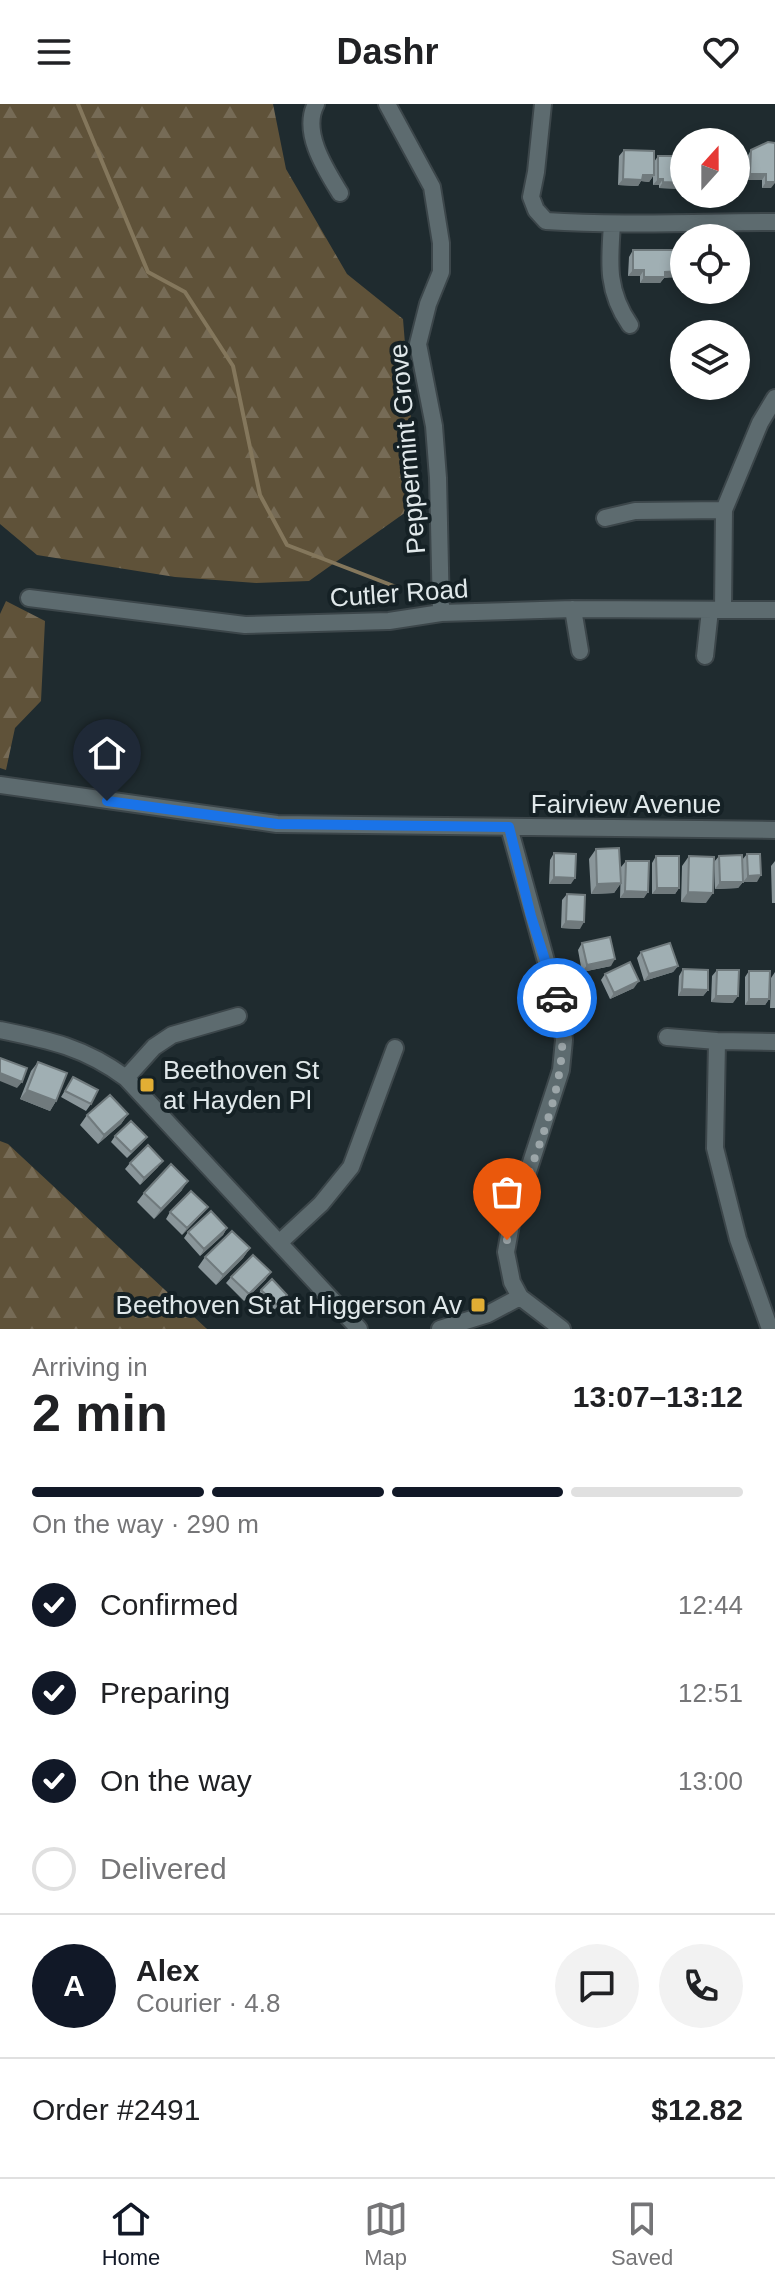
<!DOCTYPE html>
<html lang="en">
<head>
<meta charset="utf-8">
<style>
  :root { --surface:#fff; --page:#f2f2f2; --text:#202124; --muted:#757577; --line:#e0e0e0; --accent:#111827 }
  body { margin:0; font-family:Arial,sans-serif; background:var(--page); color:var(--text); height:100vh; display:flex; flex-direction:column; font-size:30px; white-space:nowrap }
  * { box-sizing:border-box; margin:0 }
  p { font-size:26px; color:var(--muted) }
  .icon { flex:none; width:44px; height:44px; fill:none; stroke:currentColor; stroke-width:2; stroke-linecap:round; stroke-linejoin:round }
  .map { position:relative; height:1225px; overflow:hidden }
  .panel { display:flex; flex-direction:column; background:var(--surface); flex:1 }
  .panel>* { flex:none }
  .needle { width:52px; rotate:21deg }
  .buttons { position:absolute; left:670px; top:24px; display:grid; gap:16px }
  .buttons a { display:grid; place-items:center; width:80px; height:80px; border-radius:50%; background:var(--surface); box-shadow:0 4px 12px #0003; font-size:40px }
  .pin { position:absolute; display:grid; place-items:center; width:68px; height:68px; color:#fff; margin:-82px -34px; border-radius:50% 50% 50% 0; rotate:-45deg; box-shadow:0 0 8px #0007 }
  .pin .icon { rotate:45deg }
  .courier { position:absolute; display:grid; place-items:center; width:80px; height:80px; margin:-40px; border:6px solid #1a73e8; border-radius:50%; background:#fff; color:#222; box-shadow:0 2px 10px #0007 }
  .summary em { font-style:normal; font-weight:700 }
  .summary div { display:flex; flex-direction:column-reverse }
  .summary { display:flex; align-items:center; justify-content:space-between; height:136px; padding:0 32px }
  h1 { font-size:52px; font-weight:700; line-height:60px }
  .bar { display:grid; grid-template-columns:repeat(4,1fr); gap:12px 8px; align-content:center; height:96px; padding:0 32px }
  .bar i { height:10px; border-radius:6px; background:var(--line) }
  .bar .current { background:var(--accent) }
  .bar p { grid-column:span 4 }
  .line { display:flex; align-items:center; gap:20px; padding:0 32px; border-top:2px solid var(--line) }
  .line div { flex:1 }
  .round { display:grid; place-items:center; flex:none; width:84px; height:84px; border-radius:42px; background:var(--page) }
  ol { padding:0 32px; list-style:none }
  li { display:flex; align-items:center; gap:24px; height:88px }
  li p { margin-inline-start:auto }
  li .icon { padding:8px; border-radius:50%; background:var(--accent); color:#fff; stroke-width:4 }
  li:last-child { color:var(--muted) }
  li i { width:44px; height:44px; border:4px solid var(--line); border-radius:50% }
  header { display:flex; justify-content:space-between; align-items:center; height:104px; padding:0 32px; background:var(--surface); font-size:36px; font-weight:700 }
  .menu { display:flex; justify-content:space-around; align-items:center; height:112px; border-top:2px solid var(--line); background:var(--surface); font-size:22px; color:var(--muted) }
  .menu a { display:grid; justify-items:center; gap:4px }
  .menu .current { color:var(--accent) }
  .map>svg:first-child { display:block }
  .forest { fill:url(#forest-firs) }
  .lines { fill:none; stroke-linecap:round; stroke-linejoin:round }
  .stream { stroke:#84775c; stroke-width:4 }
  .street-casing { stroke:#3c464a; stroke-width:20 }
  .street { stroke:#5d6b6f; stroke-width:16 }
  .wall { fill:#8a969a }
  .shaded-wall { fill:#707a7d }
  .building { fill:#a0afb3; stroke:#707a7d; stroke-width:2 }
  .done { stroke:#9ca6a9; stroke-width:8; stroke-dasharray:0 14.4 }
  .route { stroke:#1a73e8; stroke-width:10 }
  .poi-dot { fill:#e2ae34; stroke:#152125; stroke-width:3 }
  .labels { text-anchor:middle; stroke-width:8; stroke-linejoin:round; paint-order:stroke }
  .street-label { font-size:26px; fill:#e0e8ea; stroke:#152125 }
  .poi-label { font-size:26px; fill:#e0e8ea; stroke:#152125; text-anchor:start }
</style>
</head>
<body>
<header><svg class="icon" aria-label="menu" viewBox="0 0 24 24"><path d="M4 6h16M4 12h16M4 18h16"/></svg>Dashr<svg class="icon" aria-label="heart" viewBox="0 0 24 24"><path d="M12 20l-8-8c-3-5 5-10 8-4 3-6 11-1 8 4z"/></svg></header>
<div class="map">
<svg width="775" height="1225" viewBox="0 0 775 1225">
  <defs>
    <pattern id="forest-firs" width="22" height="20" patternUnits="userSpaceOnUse" patternTransform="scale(2)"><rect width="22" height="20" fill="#5f5239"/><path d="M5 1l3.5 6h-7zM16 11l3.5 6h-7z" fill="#766b56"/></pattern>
  </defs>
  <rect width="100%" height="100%" fill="#1f2b2f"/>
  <path class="forest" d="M0,0H273L286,65L347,170L403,215L411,315L413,403L309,477L256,479L175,473L37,451L0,420Z
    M6,497L45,517L41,597L15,624L6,666L0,664V510Z
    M0,1037L8,1040L207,1225H0Z"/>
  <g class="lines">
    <path class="stream" d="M78,0L148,168L185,188L233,262L260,391L287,441L399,484"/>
    <g class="street-casing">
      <path id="street" d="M316,0C301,28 326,66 340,89
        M387,0L432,83L441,139V168L428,200L418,240L434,322L438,374L441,509
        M543,0L536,68L531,93L536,106L546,117C622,122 698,118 775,118
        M612,121C609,160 607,188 630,221
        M605,414L635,407L724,406
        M29,494L245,521L389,517L441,509L573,505L775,506
        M573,505L580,547
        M723,506L724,406L760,319L775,294
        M705,552L710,506
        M0,681L277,720L775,726
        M509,723L560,908L564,936L561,966L511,1120L506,1148L512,1178L520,1193L562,1225
        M0,926C49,936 84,943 126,974L359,1225
        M667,933L717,937L775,938
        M717,937L715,1044L738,1135L770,1225
        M126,974L154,943L172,931L238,912
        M279,1139L321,1100L351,1063L395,944
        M440,1225L488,1210L520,1193"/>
    </g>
    <use href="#street" class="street"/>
  </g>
  <path class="wall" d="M768,38L771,84H762V76H746L747,53L751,46Z
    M624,46L654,58L658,52H684V85L659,84V81H653V72L649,78L641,77L638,82L618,81L619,52Z
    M633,146L669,173L664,174L660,179H640V172H628L629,153Z
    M596,745L621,779L614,789L591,790L589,755Z
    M554,749L571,780H549L550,756Z
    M747,750L757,778H743L742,756Z
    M656,752L679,784L675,790H652V759Z
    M689,752L706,799L681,798L682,762Z
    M719,752L743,778L738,784L715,785L714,758Z
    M626,757L644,794H620L621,763Z
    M775,757V799H772L771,762Z
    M567,790L580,825L561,824L562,796Z
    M582,839L611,862L582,868L578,846Z
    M641,848L678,862L673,868L644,877L637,854Z
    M683,865L708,886L703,892H678L679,872Z
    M717,866L733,899L711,898L712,872Z
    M749,867L769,895L765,901H745V873Z
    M775,868V904H770L771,874Z
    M605,870L634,884L610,895L601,876Z
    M38,958L56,997L50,1007L20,995L31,967Z
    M73,973L91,1000L86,1007L61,993Z
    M128,1010L121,1020L98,1040L80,1021L87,1011Z
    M115,1032L147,1033L142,1039L127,1054L111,1038Z
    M130,1059L158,1063L140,1081L125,1065Z
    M182,1086L154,1115L137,1098L144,1089Z
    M208,1103L203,1109L182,1131L166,1115L170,1108Z
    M227,1124L223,1131L200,1152L184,1134L188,1128Z
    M250,1144L243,1154L216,1181L198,1163L205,1153Z
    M231,1173L266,1175L244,1197L226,1179Z
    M261,1186L283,1197L272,1208L257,1192Z"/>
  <path class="shaded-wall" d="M750,70H766L762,76H746Z
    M643,71H654L649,78L641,77L638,82L618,81L623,75Z
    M658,75H663L659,81H653Z
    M663,78L684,79V85L659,84Z
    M766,78H775V79L771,84H762Z
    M736,79L744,80L739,86H736Z
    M633,166H644L640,172H628Z
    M674,167H684V173L664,174L660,179H640L644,173Z
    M761,771L757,778H743L748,772Z
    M554,773L575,774L571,780H549Z
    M720,778H743L738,784L715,785Z
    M621,779L614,789L591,790L597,780Z
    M657,784H679L675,790H652Z
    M625,787L648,788L644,794H620Z
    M688,788L713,789L706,799L681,798Z
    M566,817L584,818L580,825L561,824Z
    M615,855L611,862L582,868L587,861Z
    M678,862L673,868L644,877L649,870Z
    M639,877L634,884L610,895L614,889Z
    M682,885L708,886L703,892H678Z
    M716,892H738L733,899L711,898Z
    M749,895H769L765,901H745Z
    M0,969L22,978L17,984L0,977Z
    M27,986L56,997L50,1007L20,995Z
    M128,1010L121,1020L98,1040L104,1031Z
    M163,1057L158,1063L140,1081L144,1074Z
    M188,1077L182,1086L154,1115L161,1105Z
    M208,1103L203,1109L182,1131L187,1124Z
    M227,1124L223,1131L200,1152L204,1145Z
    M250,1144L243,1154L216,1181L223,1171Z
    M271,1168L266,1175L244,1197L249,1190Z"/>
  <path class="building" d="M768,38L775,39V78H766V70H750L751,46Z
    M624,46L654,47V71H643L642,76L623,75Z
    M736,46H744V80L736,79Z
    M658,52H684V79L663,78V75H658Z
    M633,146H684V167L665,168V173H644V166H633Z
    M619,744L621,779L597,780L596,745Z
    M554,749L576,750L575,774L554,773Z
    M747,750H760L761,771L748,772Z
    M742,751L743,778H720L719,752Z
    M656,752H679V784H657Z
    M689,752L714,753L713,789L688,788Z
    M626,757H649L648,788L625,787Z
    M567,790L585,791L584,818L566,817Z
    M610,833L615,855L587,861L582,839Z
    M670,839L678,862L649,870L641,848Z
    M630,858L639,877L614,889L605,870Z
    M683,865L708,866V886L682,885Z
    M717,866H739L738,892H716Z
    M749,867H770L769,895H749Z
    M0,954L27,964L22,978L0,969Z
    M38,958L67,969L56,997L27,986Z
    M73,973L98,986L91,1000L65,987Z
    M110,991L128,1010L104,1031L87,1011Z
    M131,1017L147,1033L131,1048L115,1032Z
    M148,1041L163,1057L144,1074L130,1059Z
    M171,1060L188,1077L161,1105L144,1089Z
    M191,1087L208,1103L187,1124L170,1108Z
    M211,1107L227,1124L204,1145L188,1128Z
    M232,1127L250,1144L223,1171L205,1153Z
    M253,1151L271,1168L249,1190L231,1173Z
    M272,1175L287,1191L277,1201L261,1186Z"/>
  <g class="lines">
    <path class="done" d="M507,1136C527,1059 579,973 557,894"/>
    <path class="route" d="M107,697L277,720L509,723L531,812L557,894"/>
  </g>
  <g class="poi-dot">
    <rect x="139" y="973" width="16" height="16" rx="4"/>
    <rect x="470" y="1193" width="16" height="16" rx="4"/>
  </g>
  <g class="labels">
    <g class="street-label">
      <text transform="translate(407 345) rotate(-95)" y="9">Peppermint Grove</text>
      <text transform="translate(399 489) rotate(-4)" y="9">Cutler Road</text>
      <text x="626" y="709">Fairview Avenue</text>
    </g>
    <g class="poi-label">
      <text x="163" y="975">Beethoven St<tspan x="163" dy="30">at Hayden Pl</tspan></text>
      <text x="462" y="1210" text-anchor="end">Beethoven St at Higgerson Av</text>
    </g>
  </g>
</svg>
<div class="buttons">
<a><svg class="needle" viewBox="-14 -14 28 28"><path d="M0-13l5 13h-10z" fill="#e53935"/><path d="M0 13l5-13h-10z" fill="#757577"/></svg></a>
<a><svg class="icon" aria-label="locate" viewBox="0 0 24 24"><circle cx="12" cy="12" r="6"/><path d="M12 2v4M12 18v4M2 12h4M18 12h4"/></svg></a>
<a><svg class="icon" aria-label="layers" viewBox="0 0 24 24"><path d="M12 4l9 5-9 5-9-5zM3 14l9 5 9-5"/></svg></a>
</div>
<div class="pin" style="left:507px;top:1136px;background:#ea580c"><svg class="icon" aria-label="bag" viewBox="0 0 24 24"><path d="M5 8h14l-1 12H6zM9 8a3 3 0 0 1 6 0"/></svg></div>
<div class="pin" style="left:107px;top:697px;background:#1f2937"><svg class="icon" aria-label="home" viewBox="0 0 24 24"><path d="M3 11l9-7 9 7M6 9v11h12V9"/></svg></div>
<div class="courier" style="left:557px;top:894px"><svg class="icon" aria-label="car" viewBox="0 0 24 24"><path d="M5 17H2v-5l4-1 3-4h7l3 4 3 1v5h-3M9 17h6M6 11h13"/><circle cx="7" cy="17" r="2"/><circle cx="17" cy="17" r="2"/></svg></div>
</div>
<section class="panel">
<div class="summary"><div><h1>2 min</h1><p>Arriving in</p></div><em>13:07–13:12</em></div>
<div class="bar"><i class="current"></i><i class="current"></i><i class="current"></i><i></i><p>On the way · 290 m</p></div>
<ol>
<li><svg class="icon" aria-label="check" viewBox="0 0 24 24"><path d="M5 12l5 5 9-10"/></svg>Confirmed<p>12:44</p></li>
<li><svg class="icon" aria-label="check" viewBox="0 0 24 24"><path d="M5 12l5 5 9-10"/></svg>Preparing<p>12:51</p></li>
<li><svg class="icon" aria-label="check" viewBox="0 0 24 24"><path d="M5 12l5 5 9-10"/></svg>On the way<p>13:00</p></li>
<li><i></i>Delivered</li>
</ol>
<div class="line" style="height:144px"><b class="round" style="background:var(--accent);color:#fff">A</b><div><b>Alex</b><p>Courier · 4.8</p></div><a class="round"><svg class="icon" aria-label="chat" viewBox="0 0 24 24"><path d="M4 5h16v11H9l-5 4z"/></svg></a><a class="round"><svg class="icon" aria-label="phone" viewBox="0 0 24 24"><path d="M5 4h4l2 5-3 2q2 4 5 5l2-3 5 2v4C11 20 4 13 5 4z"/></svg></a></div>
<div class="line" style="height:104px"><div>Order #2491</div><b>$12.82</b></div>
</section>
<nav class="menu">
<a class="current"><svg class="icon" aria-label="home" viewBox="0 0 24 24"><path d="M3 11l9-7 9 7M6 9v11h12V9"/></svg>Home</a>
<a><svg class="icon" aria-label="map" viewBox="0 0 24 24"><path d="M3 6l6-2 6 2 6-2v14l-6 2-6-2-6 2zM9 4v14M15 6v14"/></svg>Map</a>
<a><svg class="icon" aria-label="saved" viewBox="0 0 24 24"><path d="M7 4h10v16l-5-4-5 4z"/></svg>Saved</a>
</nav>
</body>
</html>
